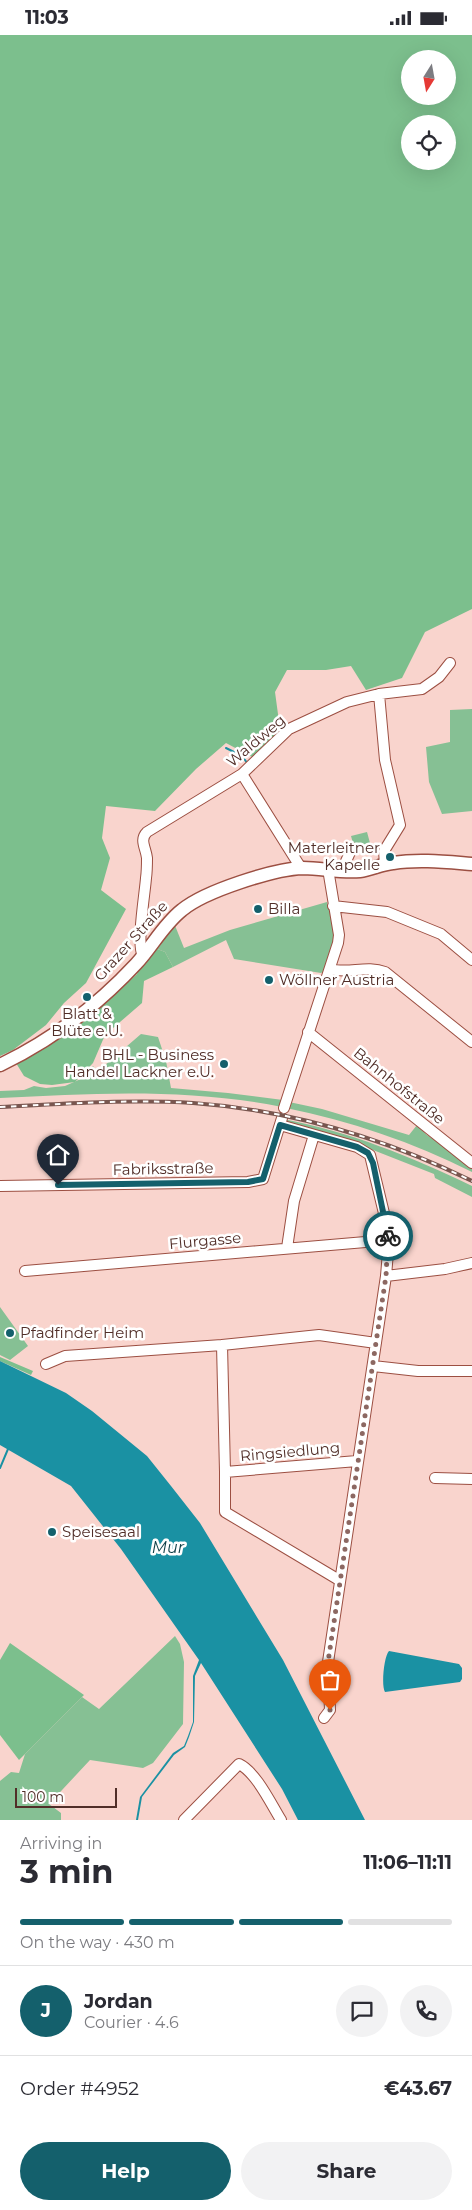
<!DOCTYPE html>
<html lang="en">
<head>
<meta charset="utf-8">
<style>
  :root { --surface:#fff; --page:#f2f2f3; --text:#2b2b33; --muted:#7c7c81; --line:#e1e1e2; --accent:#14606c }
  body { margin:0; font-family:Montserrat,sans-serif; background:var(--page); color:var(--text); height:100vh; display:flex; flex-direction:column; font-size:19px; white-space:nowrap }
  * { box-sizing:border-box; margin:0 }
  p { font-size:16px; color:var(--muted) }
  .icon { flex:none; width:28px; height:28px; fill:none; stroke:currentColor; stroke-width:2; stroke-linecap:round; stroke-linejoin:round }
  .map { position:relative; height:1785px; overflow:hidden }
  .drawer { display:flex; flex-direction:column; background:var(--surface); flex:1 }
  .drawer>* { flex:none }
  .needle { width:32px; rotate:191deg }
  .controls { position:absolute; left:401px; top:15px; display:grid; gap:10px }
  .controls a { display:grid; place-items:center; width:55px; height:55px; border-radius:50%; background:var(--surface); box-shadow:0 5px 20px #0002; font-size:25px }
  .scale { position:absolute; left:15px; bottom:12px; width:102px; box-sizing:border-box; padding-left:5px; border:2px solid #512e28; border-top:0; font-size:14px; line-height:18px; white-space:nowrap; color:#512e28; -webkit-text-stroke:4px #fff; paint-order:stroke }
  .pin { position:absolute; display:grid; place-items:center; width:42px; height:42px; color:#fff; margin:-51px -21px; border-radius:50% 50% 50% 0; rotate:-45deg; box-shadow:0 0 5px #0007 }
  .pin .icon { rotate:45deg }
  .courier { position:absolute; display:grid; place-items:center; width:50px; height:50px; margin:-25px; border:4px solid #14606c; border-radius:50%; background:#fff; color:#222; box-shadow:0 1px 6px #0007 }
  .summary em { font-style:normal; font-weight:700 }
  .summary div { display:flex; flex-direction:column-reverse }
  .summary { display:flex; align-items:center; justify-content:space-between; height:85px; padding:0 20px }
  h1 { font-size:32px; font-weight:700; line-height:38px }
  .bar { display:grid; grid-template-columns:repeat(4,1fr); gap:8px 5px; align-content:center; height:60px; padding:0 20px }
  .bar i { height:6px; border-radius:4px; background:var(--line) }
  .bar .selected { background:var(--accent) }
  .bar p { grid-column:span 4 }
  .line { display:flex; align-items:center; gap:12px; padding:0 20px; border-top:1px solid var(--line) }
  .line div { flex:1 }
  .round { display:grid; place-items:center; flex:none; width:52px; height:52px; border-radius:26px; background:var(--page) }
  .cta { display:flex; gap:10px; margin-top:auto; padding:10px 20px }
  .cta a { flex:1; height:58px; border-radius:30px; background:var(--accent); color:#fff; font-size:20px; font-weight:700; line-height:58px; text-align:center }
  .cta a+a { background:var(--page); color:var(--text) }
  .status { display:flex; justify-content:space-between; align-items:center; height:35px; padding:0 25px; background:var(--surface); direction:ltr }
  .status svg { height:14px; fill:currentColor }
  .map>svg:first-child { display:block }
  .green { fill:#86c094 }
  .forest { fill:#7cbf8d; fill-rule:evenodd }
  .water { fill:#1a91a3 }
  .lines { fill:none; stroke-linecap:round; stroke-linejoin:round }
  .stream { stroke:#1a91a3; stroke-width:2 }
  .minor-casing { stroke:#9c4f42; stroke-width:12 }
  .major-casing { stroke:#9c4f42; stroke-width:15 }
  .minor { stroke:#fff; stroke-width:10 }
  .major { stroke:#fff; stroke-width:12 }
  .rail-casing { stroke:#79564f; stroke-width:4 }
  .rail { stroke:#fff; stroke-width:2; stroke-dasharray:5.5; stroke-linecap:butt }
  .done { stroke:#8c6862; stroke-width:5; stroke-dasharray:0 9 }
  .route { stroke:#14606c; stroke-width:6 }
  .poi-dot { fill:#14606c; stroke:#fff; stroke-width:2 }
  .labels { text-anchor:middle; stroke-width:5; stroke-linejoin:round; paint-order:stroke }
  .street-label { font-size:15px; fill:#512e28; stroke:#fff }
  .poi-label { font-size:15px; fill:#512e28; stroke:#fff; text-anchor:start }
  .water-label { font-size:16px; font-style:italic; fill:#0e3f47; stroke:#fff }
</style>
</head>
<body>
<div class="status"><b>11:03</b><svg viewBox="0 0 49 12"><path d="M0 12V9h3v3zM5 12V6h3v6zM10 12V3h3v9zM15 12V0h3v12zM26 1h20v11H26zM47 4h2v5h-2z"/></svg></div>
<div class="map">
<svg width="472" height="1785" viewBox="0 0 472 1785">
  <rect width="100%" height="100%" fill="#f9d4cd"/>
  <path class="green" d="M472,674V776L442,779L429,747L426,712L450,707V675Z
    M367,797L370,808L354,812L351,801Z
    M327,867L337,901L325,936L321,938L234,924L226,905L173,932L165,917L155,913L174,888L184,913L230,895Z
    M141,999L158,1002L166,1026L171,1053L228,1058L283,1065L282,1072C189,1053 94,1058 0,1063V1056L24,1055L34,1051L46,1053L65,1051L83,1043L93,1031L97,1037Z
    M289,1067L322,1074L409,1100L417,1090L427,1100L472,1130V1137C413,1107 350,1086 286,1073Z
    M283,1084C348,1096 412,1122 472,1151V1162L435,1143L434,1139L373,1115L289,1091Z
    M0,1272L28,1311L10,1325L0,1320Z
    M175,1601L180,1609L184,1627L183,1689L153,1728L143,1733L90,1725L49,1769L61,1778V1785H0V1746L11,1737L19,1738L25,1719L82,1662L99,1674Z"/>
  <path class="forest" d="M0,0H472V574L425,597L402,643L366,655L351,631L326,635H287L275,657L280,694L260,726L226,708L196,734L155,776L106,771L102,803L110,823L101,855L126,874L86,948L64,968L46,990L13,1015L0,1021ZM410,24H448V61H410ZM410,89H448V126H410Z
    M155,913L165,917L173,932L144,946L142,968L105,1000L93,1028L75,1047L52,1050L40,1049L24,1041L16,1028L63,1001L92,980L137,939L140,930Z
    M0,1322L33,1336L31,1340L0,1326Z
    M10,1608L84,1660L19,1725L0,1700V1625Z"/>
  <path class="water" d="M0,1326L66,1358L92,1376L147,1421L171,1451L200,1488L283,1625L365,1785H298L282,1754L201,1628L195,1641L194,1687L189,1702L185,1712L174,1720L142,1762L138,1785H136L140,1762L173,1718L184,1711L188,1701L193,1687V1641L199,1625L121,1514L71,1451L0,1410Z
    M389,1616L459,1629L462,1633V1644L460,1647L385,1657C381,1651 384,1621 389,1616Z"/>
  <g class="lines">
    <path class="stream" d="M226,713L242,721L248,729
      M0,1433L8,1414"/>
    <g class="minor-casing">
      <path id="minor" d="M379,659L385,725L400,790L384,816L385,829
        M242,739L301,833
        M342,835L352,813
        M333,871L387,877L441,899L472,925
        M143,921C136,910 145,858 146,843C147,836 147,829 147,823C146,813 139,805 147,797L242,739L289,694L347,667L379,659L422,654L439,642L450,628
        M330,934C348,939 367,930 385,937L472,1007
        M308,997L472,1128
        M284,1073L338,908L339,900L328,834
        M280,1090L357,1112L370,1120L388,1195L389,1205L386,1241
        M0,1151L248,1147L263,1144L282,1083
        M287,1213L294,1166L314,1100
        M25,1236L389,1205
        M46,1329L65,1321L222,1310
        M373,1331L418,1336H472
        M225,1437L222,1310L319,1300L376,1308
        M435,1443L472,1444
        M339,1545L225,1477V1437L357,1426
        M324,1683L330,1675L328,1627L386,1241L445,1234L472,1228
        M184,1785L239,1729C256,1737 271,1769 281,1785"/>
    </g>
    <g class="major-casing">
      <path id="major" d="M0,1030C52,1005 97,971 136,929C152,912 163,890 182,875C205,856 274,834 303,833C322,833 341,838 360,836C371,835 381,829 393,828C419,824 446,827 472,829"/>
    </g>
    <use href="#minor" class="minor"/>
    <use href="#major" class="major"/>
    <g class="rail-casing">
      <path id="rail" d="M0,1072C64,1069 129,1064 193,1068C291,1075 384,1103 472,1146"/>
    </g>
    <use href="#rail" class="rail"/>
  </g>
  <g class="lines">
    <path class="done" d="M330,1675L328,1627L386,1241L388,1201"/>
    <path class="route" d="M58,1150L248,1147L263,1144L280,1090L357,1112L368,1118L373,1128L388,1201"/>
  </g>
  <g class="poi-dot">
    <circle cx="390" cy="822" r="5"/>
    <circle cx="258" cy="874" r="5"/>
    <circle cx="269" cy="945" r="5"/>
    <circle cx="87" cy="962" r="5"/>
    <circle cx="224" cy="1029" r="5"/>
    <circle cx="10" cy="1298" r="5"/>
    <circle cx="52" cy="1497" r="5"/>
  </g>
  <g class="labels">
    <g class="street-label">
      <text transform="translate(256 706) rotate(-40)" y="5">Waldweg</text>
      <text transform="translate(131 906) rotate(-48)" y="5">Grazer Straße</text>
      <text transform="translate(399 1051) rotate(39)" y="5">Bahnhofstraße</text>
      <text transform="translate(163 1134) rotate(-1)" y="5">Fabriksstraße</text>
      <text transform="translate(205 1206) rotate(-5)" y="5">Flurgasse</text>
      <text transform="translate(290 1417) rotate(-5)" y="5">Ringsiedlung</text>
    </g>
    <g class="poi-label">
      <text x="380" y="818" text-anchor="end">Materleitner<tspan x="380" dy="17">Kapelle</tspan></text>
      <text x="268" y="879">Billa</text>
      <text x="279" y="950">Wöllner Austria</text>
      <text x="87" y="984" text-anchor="middle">Blatt &amp;<tspan x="87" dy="17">Blüte e.U.</tspan></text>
      <text x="214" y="1025" text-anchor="end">BHL - Business<tspan x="214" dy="17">Handel Lackner e.U.</tspan></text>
      <text x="20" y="1303">Pfadfinder Heim</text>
      <text x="62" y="1502">Speisesaal</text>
    </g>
    <g class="water-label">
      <text x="168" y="1518">Mur</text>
    </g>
  </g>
</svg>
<div class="controls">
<a><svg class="needle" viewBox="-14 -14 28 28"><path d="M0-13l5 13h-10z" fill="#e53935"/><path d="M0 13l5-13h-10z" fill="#7c7c81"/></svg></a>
<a><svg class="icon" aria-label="locate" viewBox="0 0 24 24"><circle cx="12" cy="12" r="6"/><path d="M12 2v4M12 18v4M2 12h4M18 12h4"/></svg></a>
</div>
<div class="scale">100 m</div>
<div class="pin" style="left:330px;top:1675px;background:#ea580c"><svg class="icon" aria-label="bag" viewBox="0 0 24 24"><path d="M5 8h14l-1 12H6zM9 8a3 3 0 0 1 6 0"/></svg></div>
<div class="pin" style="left:58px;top:1150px;background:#1f2937"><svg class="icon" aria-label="home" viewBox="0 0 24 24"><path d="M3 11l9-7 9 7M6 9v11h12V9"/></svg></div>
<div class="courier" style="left:388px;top:1201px"><svg class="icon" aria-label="bike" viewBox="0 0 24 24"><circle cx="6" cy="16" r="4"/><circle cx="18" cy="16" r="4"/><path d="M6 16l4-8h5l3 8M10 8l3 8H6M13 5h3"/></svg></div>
</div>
<section class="drawer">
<div class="summary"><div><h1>3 min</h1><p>Arriving in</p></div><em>11:06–11:11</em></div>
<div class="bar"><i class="selected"></i><i class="selected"></i><i class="selected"></i><i></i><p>On the way · 430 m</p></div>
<div class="line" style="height:90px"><b class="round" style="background:var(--accent);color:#fff">J</b><div><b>Jordan</b><p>Courier · 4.6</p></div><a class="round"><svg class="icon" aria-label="chat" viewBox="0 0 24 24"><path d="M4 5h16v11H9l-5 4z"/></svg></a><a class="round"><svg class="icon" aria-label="phone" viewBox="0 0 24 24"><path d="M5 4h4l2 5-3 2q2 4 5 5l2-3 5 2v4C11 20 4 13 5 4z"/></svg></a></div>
<div class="line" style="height:65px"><div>Order #4952</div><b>€43.67</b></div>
<div class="cta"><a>Help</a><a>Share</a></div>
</section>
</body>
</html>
